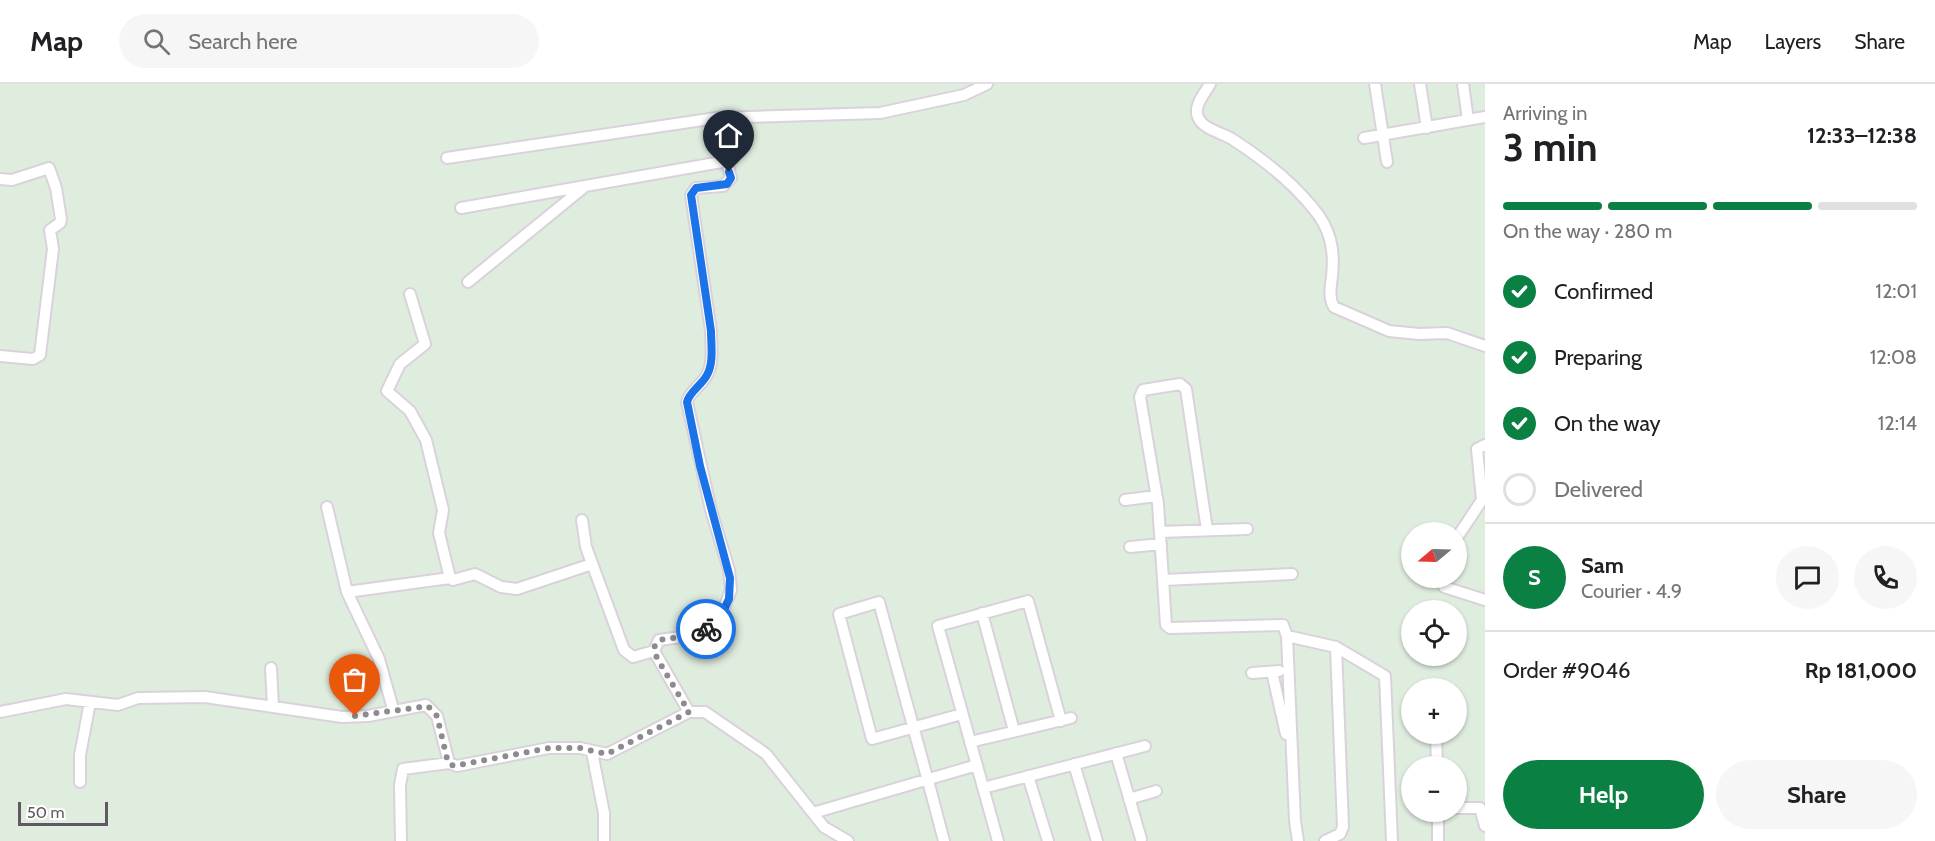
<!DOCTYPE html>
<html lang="en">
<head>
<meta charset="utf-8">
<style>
  :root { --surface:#fff; --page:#f6f6f6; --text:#202124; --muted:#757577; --line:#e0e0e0; --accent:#0b8043 }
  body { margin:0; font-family:Cabin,sans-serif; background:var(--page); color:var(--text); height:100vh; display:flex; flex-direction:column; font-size:22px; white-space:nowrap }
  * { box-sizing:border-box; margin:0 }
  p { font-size:20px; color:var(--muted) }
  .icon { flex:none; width:33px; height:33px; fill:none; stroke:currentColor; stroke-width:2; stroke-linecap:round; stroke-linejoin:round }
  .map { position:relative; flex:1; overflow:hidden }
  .side { display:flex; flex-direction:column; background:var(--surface); width:450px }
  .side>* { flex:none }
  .needle { width:39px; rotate:251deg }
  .controls { position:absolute; left:1401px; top:438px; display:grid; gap:12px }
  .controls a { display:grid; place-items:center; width:66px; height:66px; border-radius:50%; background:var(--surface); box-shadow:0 2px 4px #0004; font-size:30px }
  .scale { position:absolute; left:18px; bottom:15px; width:90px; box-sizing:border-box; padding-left:6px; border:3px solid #605862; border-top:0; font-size:16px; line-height:21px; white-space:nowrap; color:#605862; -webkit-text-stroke:4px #fff; paint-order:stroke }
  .pin { position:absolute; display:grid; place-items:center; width:51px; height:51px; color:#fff; margin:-62px -26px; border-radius:50% 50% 50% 0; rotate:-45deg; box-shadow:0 0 6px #0007 }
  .pin .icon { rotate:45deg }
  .courier { position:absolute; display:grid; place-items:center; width:60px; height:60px; margin:-30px; border:4px solid #1a73e8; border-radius:50%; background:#fff; color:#222; box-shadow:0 2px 8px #0007 }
  .headline em { font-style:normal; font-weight:800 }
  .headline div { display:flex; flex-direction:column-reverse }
  .headline { display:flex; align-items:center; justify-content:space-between; height:102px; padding:0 18px }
  h1 { font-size:39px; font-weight:800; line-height:45px }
  .bar { display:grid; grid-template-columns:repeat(4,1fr); gap:9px 6px; align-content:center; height:72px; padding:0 18px }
  .bar i { height:8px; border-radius:4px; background:var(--line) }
  .bar .active { background:var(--accent) }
  .bar p { grid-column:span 4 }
  .line { display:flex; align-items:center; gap:15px; padding:0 18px; border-top:2px solid var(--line) }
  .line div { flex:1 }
  .round { display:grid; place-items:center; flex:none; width:63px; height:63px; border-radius:32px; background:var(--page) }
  ol { padding:0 18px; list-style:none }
  li { display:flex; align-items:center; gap:18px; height:66px }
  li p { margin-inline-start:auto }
  li .icon { padding:6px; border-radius:50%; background:var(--accent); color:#fff; stroke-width:4 }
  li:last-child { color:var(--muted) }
  li i { width:33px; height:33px; border:3px solid var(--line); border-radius:50% }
  .button { display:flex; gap:12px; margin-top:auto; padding:12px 18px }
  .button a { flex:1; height:69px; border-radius:36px; background:var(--accent); color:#fff; font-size:24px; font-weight:800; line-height:69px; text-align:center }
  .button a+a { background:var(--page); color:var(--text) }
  header { display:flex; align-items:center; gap:36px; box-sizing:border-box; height:84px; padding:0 30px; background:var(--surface); border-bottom:2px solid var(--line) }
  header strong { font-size:28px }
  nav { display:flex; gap:33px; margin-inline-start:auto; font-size:21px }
  .search { width:420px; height:54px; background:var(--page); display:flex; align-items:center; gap:15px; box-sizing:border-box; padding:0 21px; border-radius:33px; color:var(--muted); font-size:22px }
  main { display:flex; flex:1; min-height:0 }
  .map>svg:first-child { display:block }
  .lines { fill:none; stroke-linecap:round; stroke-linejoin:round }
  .minor-casing { stroke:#dad2db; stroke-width:14 }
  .minor { stroke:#fff; stroke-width:10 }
  .done { stroke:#8c8c8e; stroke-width:6; stroke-dasharray:0 10.8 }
  .route { stroke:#1a73e8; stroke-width:8 }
</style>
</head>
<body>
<header>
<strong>Map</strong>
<div class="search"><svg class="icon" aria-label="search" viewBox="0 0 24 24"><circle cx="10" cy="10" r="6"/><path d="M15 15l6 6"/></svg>Search here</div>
<nav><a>Map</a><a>Layers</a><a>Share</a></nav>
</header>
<main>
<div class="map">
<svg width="1485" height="757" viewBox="0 0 1485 757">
  <rect width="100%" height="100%" fill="#dfeddf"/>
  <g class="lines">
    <g class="minor-casing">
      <path id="minor" d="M1210,0C1205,9 1193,22 1198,33C1202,45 1223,49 1232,55C1260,73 1292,98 1313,124C1330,144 1335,165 1332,192C1331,203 1328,213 1334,223L1389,247L1419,250L1447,249L1485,262
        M1375,0L1387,78
        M1420,0L1427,44
        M1463,0L1468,36
        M1364,54L1485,33
        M447,74L716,34L880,29L964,11L987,0
        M0,95L12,96L49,84L56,104L61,135L60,139L50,146L53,165L40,271L33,275L0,272
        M461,124L727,77
        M468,198L583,104
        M410,210L425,260L400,280L387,307L410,327L426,356L443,426L439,449L450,494L453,496L475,490L501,503L517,505L592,480
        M1125,416L1156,412
        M327,423L347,508L379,575L393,625
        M582,436L586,463L624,566L633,573L654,567
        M1207,446L1186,305L1180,300L1143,306L1140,313L1158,420L1166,541L1170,544L1283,541L1287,552L1336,563L1385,592L1392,757
        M1160,448L1247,445
        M1456,455L1482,416L1477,365L1485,361
        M1130,463L1161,460
        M1441,494L1444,503L1485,516
        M1164,496L1292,490
        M347,508L450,494
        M982,529L1014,647
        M1287,552L1295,737L1298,757
        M271,584L273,623
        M1272,588L1286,650
        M1252,589L1279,587
        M0,628L66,615L118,621L138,614L205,613L342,633L368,632L426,621L437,632L449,679
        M689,628L654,567L659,556L689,552L706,545L721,532L731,506L729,486L711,426L687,318C689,308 702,301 707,291C714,279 711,260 711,247L691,111L696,104L723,102L731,94L716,34
        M1436,650L1437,682
        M970,658L1071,634
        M592,668L604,729V757
        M1116,669L1141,755
        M1074,680L1097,757
        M1028,692L1048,757
        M80,698V671L90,618
        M983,704L1145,662
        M1129,715L1156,707
        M1456,724H1480L1485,742
        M1438,728V757
        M813,729L977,681
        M401,757L400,701L403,685L449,679L457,682L549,664H580L607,670L689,628H705L766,670L824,743L848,757
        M944,757C923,677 901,597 879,518L839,530L872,655L962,630
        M998,757L938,542L1028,517L1061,637
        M1325,757L1340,750L1343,743L1336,563"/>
    </g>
    <use href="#minor" class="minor"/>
  </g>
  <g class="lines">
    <path class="done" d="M355,632L428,622L437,632L448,679L454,682L549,664H580L607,670L689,628L658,576C645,550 671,556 688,552C694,551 700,547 706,545"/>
    <path class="route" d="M706,545L721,532L729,515L730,494L700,382L687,318C689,308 702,301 707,291C714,279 711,260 711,247L691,111L696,104L727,100L731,94L729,88"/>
  </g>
</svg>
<div class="controls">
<a><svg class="needle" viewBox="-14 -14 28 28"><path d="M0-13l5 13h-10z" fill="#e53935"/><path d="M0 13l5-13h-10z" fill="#757577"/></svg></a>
<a><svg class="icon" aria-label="locate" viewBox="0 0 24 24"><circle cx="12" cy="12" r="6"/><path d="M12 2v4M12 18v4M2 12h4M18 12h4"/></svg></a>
<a>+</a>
<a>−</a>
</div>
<div class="scale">50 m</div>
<div class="pin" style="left:355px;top:632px;background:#ea580c"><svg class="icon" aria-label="bag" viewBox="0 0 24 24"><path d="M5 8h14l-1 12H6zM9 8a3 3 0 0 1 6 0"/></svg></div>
<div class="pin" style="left:729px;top:88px;background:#1f2937"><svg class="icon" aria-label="home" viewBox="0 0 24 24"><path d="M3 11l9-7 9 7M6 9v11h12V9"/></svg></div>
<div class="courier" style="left:706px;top:545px"><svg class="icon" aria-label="bike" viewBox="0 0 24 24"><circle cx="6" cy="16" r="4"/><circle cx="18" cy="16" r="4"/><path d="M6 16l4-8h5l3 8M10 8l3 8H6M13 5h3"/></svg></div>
</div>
<section class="side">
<div class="headline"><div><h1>3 min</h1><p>Arriving in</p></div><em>12:33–12:38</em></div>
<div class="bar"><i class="active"></i><i class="active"></i><i class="active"></i><i></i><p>On the way · 280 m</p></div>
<ol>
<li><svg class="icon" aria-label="check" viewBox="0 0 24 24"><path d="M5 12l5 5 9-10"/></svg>Confirmed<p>12:01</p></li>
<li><svg class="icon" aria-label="check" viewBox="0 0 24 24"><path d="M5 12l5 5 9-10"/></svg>Preparing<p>12:08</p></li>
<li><svg class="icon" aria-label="check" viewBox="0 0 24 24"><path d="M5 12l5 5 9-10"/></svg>On the way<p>12:14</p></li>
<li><i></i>Delivered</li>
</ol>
<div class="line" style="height:108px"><b class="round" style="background:var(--accent);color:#fff">S</b><div><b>Sam</b><p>Courier · 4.9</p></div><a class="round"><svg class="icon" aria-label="chat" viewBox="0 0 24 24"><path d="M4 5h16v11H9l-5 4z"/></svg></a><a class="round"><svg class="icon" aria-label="phone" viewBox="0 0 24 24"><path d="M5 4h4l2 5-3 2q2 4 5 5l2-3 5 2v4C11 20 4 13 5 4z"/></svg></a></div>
<div class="line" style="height:78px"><div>Order #9046</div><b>Rp 181,000</b></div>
<div class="button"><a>Help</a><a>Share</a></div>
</section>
</main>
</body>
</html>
